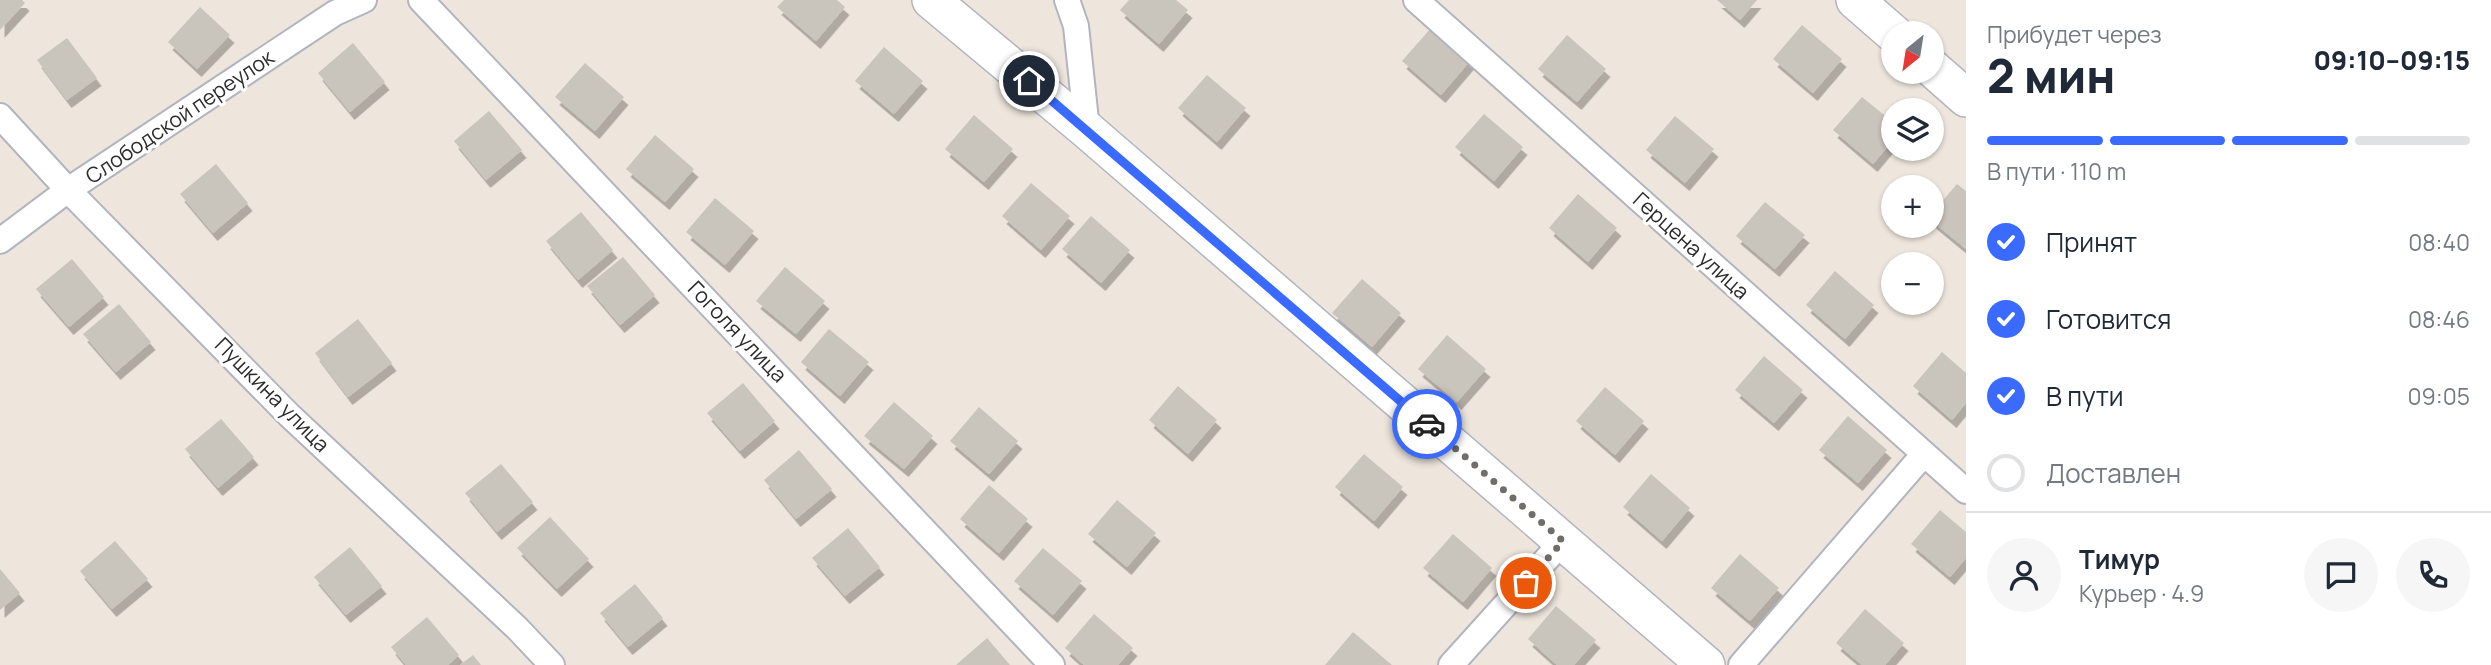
<!DOCTYPE html>
<html lang="ru">
<head>
<meta charset="utf-8">
<style>
  :root { --surface:#fff; --page:#f6f6f7; --text:#1f2937; --muted:#747a83; --line:#e0e1e3; --accent:#3a6aff }
  body { margin:0; font-family:Manrope,sans-serif; background:var(--page); color:var(--text); height:100vh; display:flex; flex-direction:column; font-size:26px; white-space:nowrap }
  * { box-sizing:border-box; margin:0 }
  p { font-size:23px; color:var(--muted) }
  .icon { flex:none; width:38px; height:38px; fill:none; stroke:currentColor; stroke-width:2; stroke-linecap:round; stroke-linejoin:round }
  .map { position:relative; flex:1; overflow:hidden }
  .side { display:flex; flex-direction:column; background:var(--surface); width:525px }
  .side>* { flex:none }
  .needle { width:46px; rotate:210deg }
  .controls { position:absolute; left:1881px; top:21px; display:grid; gap:14px }
  .controls a { display:grid; place-items:center; width:63px; height:63px; border-radius:50%; background:var(--surface); box-shadow:0 2px 5px #0004; font-size:35px }
  .pin { position:absolute; display:grid; place-items:center; width:60px; height:60px; color:#fff; margin:-30px; border:4px solid #fff; border-radius:50%; box-shadow:0 2px 7px #0007 }
  .courier { position:absolute; display:grid; place-items:center; width:70px; height:70px; margin:-35px; border:5px solid #3a6aff; border-radius:50%; background:#fff; color:#222; box-shadow:0 2px 9px #0007 }
  .head em { font-style:normal; font-weight:800 }
  .head div { display:flex; flex-direction:column-reverse }
  .head { display:flex; align-items:center; justify-content:space-between; height:119px; padding:0 21px }
  h1 { font-size:46px; font-weight:800; line-height:52px }
  .bar { display:grid; grid-template-columns:repeat(4,1fr); gap:10px 7px; align-content:center; height:84px; padding:0 21px }
  .bar i { height:9px; border-radius:5px; background:var(--line) }
  .bar .on { background:var(--accent) }
  .bar p { grid-column:span 4 }
  .line { display:flex; align-items:center; gap:18px; padding:0 21px; border-top:2px solid var(--line) }
  .line div { flex:1 }
  .round { display:grid; place-items:center; flex:none; width:74px; height:74px; border-radius:37px; background:var(--page) }
  ol { padding:0 21px; list-style:none }
  li { display:flex; align-items:center; gap:21px; height:77px }
  li p { margin-inline-start:auto }
  li .icon { padding:7px; border-radius:50%; background:var(--accent); color:#fff; stroke-width:4 }
  li:last-child { color:var(--muted) }
  li i { width:38px; height:38px; border:4px solid var(--line); border-radius:50% }
  main { display:flex; flex:1; min-height:0 }
  .map>svg:first-child { display:block }
  .building { fill:#c9c4bc; filter:url(#shadow) }
  .lines { fill:none; stroke-linecap:round; stroke-linejoin:round }
  .street-casing { stroke:#b1b5c0; stroke-width:28 }
  .secondary-casing { stroke:#b1b5c0; stroke-width:40 }
  .street { stroke:#fff; stroke-width:24 }
  .secondary { stroke:#fff; stroke-width:37 }
  .done { stroke:#706d6a; stroke-width:7; stroke-dasharray:0 12.6 }
  .route { stroke:#3a6aff; stroke-width:9 }
  .labels { text-anchor:middle; stroke-width:6; stroke-linejoin:round; paint-order:stroke }
  .street-label { font-size:21px; fill:#2c2c2c; stroke:#fff }
</style>
</head>
<body>
<main>
<div class="map">
<svg width="1966" height="665" viewBox="0 0 1966 665">
  <defs>
    <filter id="shadow"><feDropShadow dx="4.5" dy="8" stdDeviation="0" flood-color="#0004"/></filter>
  </defs>
  <rect width="100%" height="100%" fill="#eee6dd"/>
  <path class="building" d="M0,0H22L25,3L0,30Z
    M784,0H837L845,7L816,41L777,7Z
    M1129,0H1176L1188,10L1159,44L1120,10Z
    M1717,0H1757L1740,20Z
    M200,7L230,35L197,69L168,42Z
    M1802,25L1842,59L1813,93L1773,59Z
    M1431,28L1470,61L1441,95L1402,61Z
    M1567,35L1606,69L1577,102L1538,69Z
    M67,38L97,78L67,100L37,60Z
    M353,43L385,82L350,112L318,73Z
    M884,47L923,81L894,114L855,81Z
    M585,63L624,97L595,131L555,97Z
    M1207,75L1246,108L1217,142L1178,108Z
    M1862,97L1894,123V139L1873,164L1833,130Z
    M489,111L522,150L486,180L454,141Z
    M1484,114L1523,147L1494,181L1455,147Z
    M974,115L1013,149L984,182L945,149Z
    M1675,116L1714,149L1685,183L1646,150Z
    M655,135L694,169L665,202L626,169Z
    M216,164L248,203L213,233L180,194Z
    M1031,183L1070,216L1041,250L1002,216Z
    M1957,184L1966,191V249L1932,221V213Z
    M1578,194L1617,228L1588,262L1549,228Z
    M715,198L754,231L725,265L686,232Z
    M1765,202L1805,235L1775,269L1736,236Z
    M581,212L613,250L578,280L546,241Z
    M1091,216L1130,250L1101,283L1062,249Z
    M623,257L655,295L620,325L587,286Z
    M72,259L104,297L69,327L36,289Z
    M785,267L825,301L796,334L756,301Z
    M1835,271L1874,305L1845,339L1806,305Z
    M1362,279L1401,313L1372,347L1332,313Z
    M119,304L151,342L116,372L83,334Z
    M358,319L392,363L348,397L315,353Z
    M829,329L869,362L840,396L801,362Z
    M1447,335L1486,369L1457,402L1418,369Z
    M1942,352L1966,373V403L1952,420L1913,386Z
    M1764,356L1803,390L1774,423L1735,390Z
    M743,383L775,421L740,451L707,413Z
    M1178,386L1217,420L1188,454L1149,420Z
    M1605,387L1644,421L1615,455L1576,421Z
    M894,402L933,436L904,469L864,436Z
    M979,407L1018,441L989,474L950,441Z
    M1848,416L1887,450L1858,483L1819,450Z
    M221,419L254,457L218,488L185,449Z
    M799,450L832,489L796,519L764,480Z
    M1364,454L1403,487L1374,521L1335,487Z
    M501,464L533,502L497,532L465,493Z
    M1651,474L1690,508L1662,541L1623,507Z
    M989,485L1028,519L999,553L960,519Z
    M1117,500L1156,533L1127,567L1088,534Z
    M1940,510L1966,532V558L1950,577L1911,544Z
    M550,517L589,559L557,589L517,548Z
    M848,528L880,567L845,596L812,558Z
    M1453,534L1492,568L1463,602L1423,568Z
    M115,541L148,579L112,609L80,571Z
    M350,547L382,586L346,615L314,577Z
    M1043,548L1082,581L1053,615L1014,581Z
    M1740,554L1779,588L1750,621L1711,588Z
    M0,569L20,593L0,610Z
    M635,584L663,618L628,647L600,613Z
    M1556,606L1596,640L1574,665H1557L1528,639Z
    M1865,609L1904,643L1885,665H1862L1836,643Z
    M1094,614L1133,648L1118,665H1084L1065,648Z
    M427,617L459,655L448,665H406L391,647Z
    M1353,632L1392,665H1325Z
    M987,638L1010,665H956Z
    M473,655L481,665H460Z"/>
  <g class="lines">
    <g class="street-casing">
      <path id="street" d="M421,0L1052,665
        M1067,0L1076,26L1087,130
        M1416,0L1966,491
        M0,116L68,190L289,415L517,628L552,665
        M0,241L68,190L335,13L364,0
        M1451,665L1563,541
        M1741,665L1924,454"/>
    </g>
    <g class="secondary-casing">
      <path id="secondary" d="M931,0L1087,130L1706,665
        M1855,0L1894,34
        M1932,68L1966,98"/>
    </g>
    <use href="#street" class="street"/>
    <use href="#secondary" class="secondary"/>
  </g>
  <g class="lines">
    <path class="done" d="M1427,424L1563,541L1526,583"/>
    <path class="route" d="M1029,81L1427,424"/>
  </g>
  <g class="labels">
    <g class="street-label">
      <text transform="translate(180 117) rotate(-34)" y="7">Слободской переулок</text>
      <text transform="translate(1691 246) rotate(42)" y="7">Герцена улица</text>
      <text transform="translate(737 332) rotate(46)" y="7">Гоголя улица</text>
      <text transform="translate(272 395) rotate(45)" y="7">Пушкина улица</text>
    </g>
  </g>
</svg>
<div class="controls">
<a><svg class="needle" viewBox="-14 -14 28 28"><path d="M0-13l5 13h-10z" fill="#e53935"/><path d="M0 13l5-13h-10z" fill="#747a83"/></svg></a>
<a><svg class="icon" aria-label="layers" viewBox="0 0 24 24"><path d="M12 4l9 5-9 5-9-5zM3 14l9 5 9-5"/></svg></a>
<a>+</a>
<a>−</a>
</div>
<div class="pin" style="left:1526px;top:583px;background:#ea580c"><svg class="icon" aria-label="bag" viewBox="0 0 24 24"><path d="M5 8h14l-1 12H6zM9 8a3 3 0 0 1 6 0"/></svg></div>
<div class="pin" style="left:1029px;top:81px;background:#1f2937"><svg class="icon" aria-label="home" viewBox="0 0 24 24"><path d="M3 11l9-7 9 7M6 9v11h12V9"/></svg></div>
<div class="courier" style="left:1427px;top:424px"><svg class="icon" aria-label="car" viewBox="0 0 24 24"><path d="M5 17H2v-5l4-1 3-4h7l3 4 3 1v5h-3M9 17h6M6 11h13"/><circle cx="7" cy="17" r="2"/><circle cx="17" cy="17" r="2"/></svg></div>
</div>
<section class="side">
<div class="head"><div><h1>2 мин</h1><p>Прибудет через</p></div><em>09:10–09:15</em></div>
<div class="bar"><i class="on"></i><i class="on"></i><i class="on"></i><i></i><p>В пути · 110 m</p></div>
<ol>
<li><svg class="icon" aria-label="check" viewBox="0 0 24 24"><path d="M5 12l5 5 9-10"/></svg>Принят<p>08:40</p></li>
<li><svg class="icon" aria-label="check" viewBox="0 0 24 24"><path d="M5 12l5 5 9-10"/></svg>Готовится<p>08:46</p></li>
<li><svg class="icon" aria-label="check" viewBox="0 0 24 24"><path d="M5 12l5 5 9-10"/></svg>В пути<p>09:05</p></li>
<li><i></i>Доставлен</li>
</ol>
<div class="line" style="height:126px"><a class="round"><svg class="icon" aria-label="person" viewBox="0 0 24 24"><circle cx="12" cy="8" r="4"/><path d="M4 21q1-7 8-7t8 7"/></svg></a><div><b>Тимур</b><p>Курьер · 4.9</p></div><a class="round"><svg class="icon" aria-label="chat" viewBox="0 0 24 24"><path d="M4 5h16v11H9l-5 4z"/></svg></a><a class="round"><svg class="icon" aria-label="phone" viewBox="0 0 24 24"><path d="M5 4h4l2 5-3 2q2 4 5 5l2-3 5 2v4C11 20 4 13 5 4z"/></svg></a></div>
</section>
</main>
</body>
</html>
